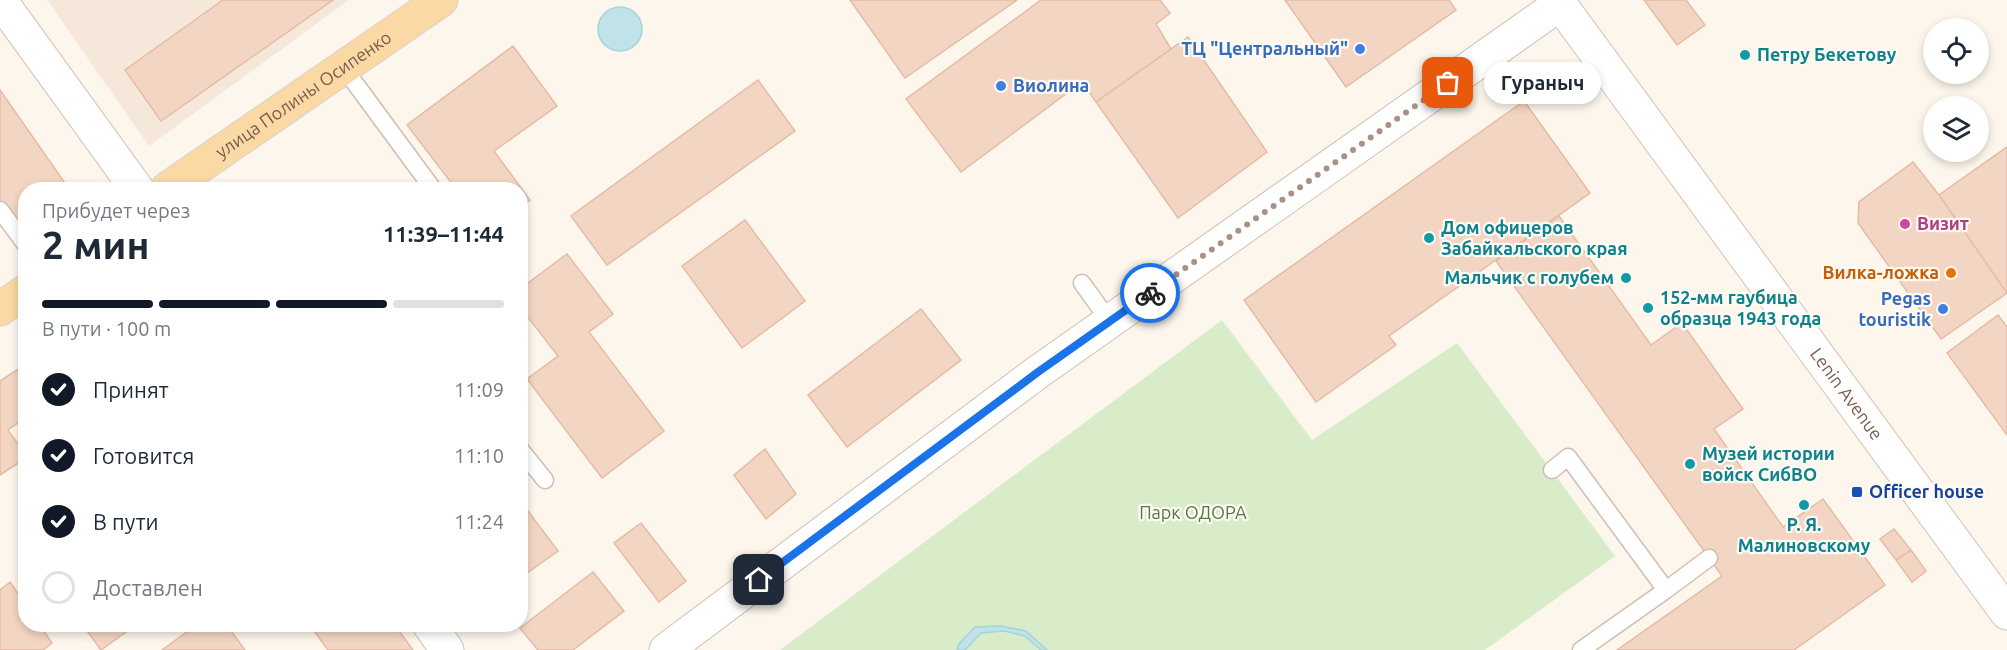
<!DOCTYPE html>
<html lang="ru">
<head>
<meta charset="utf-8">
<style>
  :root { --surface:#fff; --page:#f2f2f3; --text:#1f2937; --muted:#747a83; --line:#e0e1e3; --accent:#111827 }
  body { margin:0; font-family:Ubuntu,sans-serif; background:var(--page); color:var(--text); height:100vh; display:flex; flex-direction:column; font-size:22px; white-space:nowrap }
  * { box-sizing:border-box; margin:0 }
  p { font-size:20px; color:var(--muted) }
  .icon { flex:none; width:33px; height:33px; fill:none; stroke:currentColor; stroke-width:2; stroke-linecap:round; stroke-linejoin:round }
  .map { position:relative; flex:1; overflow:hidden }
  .details { position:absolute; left:18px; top:182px; width:510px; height:450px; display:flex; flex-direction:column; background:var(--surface); border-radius:24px; box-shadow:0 3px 9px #0003 }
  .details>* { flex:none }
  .fabs { position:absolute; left:1923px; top:18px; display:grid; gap:12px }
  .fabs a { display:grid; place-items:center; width:66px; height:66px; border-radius:50%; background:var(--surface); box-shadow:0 3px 9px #0003; font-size:30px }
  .pin { position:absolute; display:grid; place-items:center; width:51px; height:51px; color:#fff; margin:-26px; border-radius:12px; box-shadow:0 3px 9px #0006 }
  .courier { position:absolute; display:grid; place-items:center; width:60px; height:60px; margin:-30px; border:4px solid #1a73e8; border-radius:50%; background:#fff; color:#222; box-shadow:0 2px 8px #0007 }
  .bubble { position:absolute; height:42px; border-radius:21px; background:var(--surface); box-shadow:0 3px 9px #0003; font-size:20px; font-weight:600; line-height:42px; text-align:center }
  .summary em { font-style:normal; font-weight:600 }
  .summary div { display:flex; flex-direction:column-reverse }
  .summary { display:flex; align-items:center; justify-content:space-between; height:102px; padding:0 24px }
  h1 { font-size:39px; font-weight:600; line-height:45px }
  .bar { display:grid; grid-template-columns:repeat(4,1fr); gap:9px 6px; align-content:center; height:72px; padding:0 24px }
  .bar i { height:8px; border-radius:4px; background:var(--line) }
  .bar .selected { background:var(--accent) }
  .bar p { grid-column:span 4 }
  ol { padding:0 24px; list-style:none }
  li { display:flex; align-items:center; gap:18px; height:66px }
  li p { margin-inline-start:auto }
  li .icon { padding:6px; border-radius:50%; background:var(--accent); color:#fff; stroke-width:4 }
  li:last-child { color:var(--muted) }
  li i { width:33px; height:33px; border:3px solid var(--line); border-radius:50% }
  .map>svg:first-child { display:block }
  .residential { fill:#f5e8da }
  .green { fill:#d8ecc9 }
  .water { fill:#bfe3e8; stroke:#a5d3da; stroke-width:1.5 }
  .building { fill:#f3d5c3; stroke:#e6bba3; stroke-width:1.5 }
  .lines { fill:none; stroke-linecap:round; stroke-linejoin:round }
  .lane-casing { stroke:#d1beb0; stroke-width:19 }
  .street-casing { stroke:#d1beb0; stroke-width:35 }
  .secondary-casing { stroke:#d6c0b0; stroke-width:35 }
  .primary-casing { stroke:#dad1cd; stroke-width:35 }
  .lane { stroke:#fff; stroke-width:16 }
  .street { stroke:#fff; stroke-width:33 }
  .secondary { stroke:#fff; stroke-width:33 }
  .primary { stroke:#fbd9a5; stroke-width:33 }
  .done { stroke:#a89285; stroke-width:6; stroke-dasharray:0 10.8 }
  .route { stroke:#1a73e8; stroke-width:8 }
  .shop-dot { fill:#3f7fe0; stroke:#fffaf3; stroke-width:2 }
  .culture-dot { fill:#0f9aa8; stroke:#fffaf3; stroke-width:2 }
  .hotel-dot { fill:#d1479c; stroke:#fffaf3; stroke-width:2 }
  .food-dot { fill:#e8710a; stroke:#fffaf3; stroke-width:2 }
  .transit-dot { fill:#1a4fb4; stroke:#fffaf3; stroke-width:2 }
  .labels { text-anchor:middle; stroke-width:4.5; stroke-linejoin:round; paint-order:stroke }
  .shop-label { font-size:18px; font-weight:bold; fill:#366cbe; stroke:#fffaf3; text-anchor:end }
  .culture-label { font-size:18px; font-weight:bold; fill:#0d838f; stroke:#fffaf3; text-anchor:start }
  .street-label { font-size:18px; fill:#7a5c4d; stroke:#fffaf3 }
  .hotel-label { font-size:18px; font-weight:bold; fill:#b23c85; stroke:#fffaf3; text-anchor:start }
  .food-label { font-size:18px; font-weight:bold; fill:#c56008; stroke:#fffaf3; text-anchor:end }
  .transit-label { font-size:18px; font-weight:bold; fill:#164399; stroke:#fffaf3; text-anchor:start }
  .park-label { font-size:18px; fill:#537a41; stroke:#fffaf3 }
</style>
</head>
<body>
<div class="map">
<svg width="2007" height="650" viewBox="0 0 2007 650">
  <rect width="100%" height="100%" fill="#fdf6ec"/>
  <path class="residential" d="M47,0H349L149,146Z"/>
  <path class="green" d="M1222,320L1312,440L1457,343L1615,556L1485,650H780Z"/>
  <path class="water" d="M598 29a22 22 0 1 1 44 0a22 22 0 1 1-44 0Z
    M1001,626L1026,631L1047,650H1041L1025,636L1004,631L981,633L965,650H957L959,644L975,627Z"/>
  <path class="building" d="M223,0H333L161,121L125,70Z
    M850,0H1017L905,78Z
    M1041,0H1160L1170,13L1156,24L1171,49L1096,102L1082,82L961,172L906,99Z
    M1285,0H1449L1456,10L1346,87Z
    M1644,0H1686L1705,25L1677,45Z
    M1188,37L1267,152L1178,218L1096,102Z
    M513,46L557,106L494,151L530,200L520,207V189H456L407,125Z
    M758,80L795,131L607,265L571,216Z
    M0,90L67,186L62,189H26V214L15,222L0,200Z
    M1524,101L1590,193L1389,336L1396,345L1316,402L1244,300Z
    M2007,147V293L1939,195Z
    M1913,162L1939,195L2007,293L1941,339L1858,223L1859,202Z
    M1559,216L1651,345L1682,323L1743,409L1714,429L1783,527L1823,499L1885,585L1794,650H1617L1722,576L1496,261Z
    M745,220L805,301L742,348L682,266Z
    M567,254L613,314L589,332L664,431L602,478L527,379L558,356L520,307V289Z
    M921,309L961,360L847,447L808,395Z
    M1998,315L2007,327V435L1947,353Z
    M20,368L26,376V417L8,430L26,455V458L0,475V381Z
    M765,449L796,494L766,519L734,475Z
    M528,511L558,551L520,578V517Z
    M641,523L686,581L659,602L614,543Z
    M1894,529L1911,550L1896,560L1880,539Z
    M1911,550L1926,571L1912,582L1896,560Z
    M593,572L624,611L573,650H538L520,628Z
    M10,582L26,605V624H39L52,643L43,650H0V590Z
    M82,624H137L101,650Z
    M198,624H226L245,650H162Z
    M309,624H394L413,650H328Z"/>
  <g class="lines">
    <g class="lane-casing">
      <path id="lane" d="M343,67L433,189
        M0,210L26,245
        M1082,283L1110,322
        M520,449L545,480
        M1552,470L1568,457L1666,590L1709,558
        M1581,650L1666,590"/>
    </g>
    <g class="street-casing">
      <path id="street" d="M0,0L137,189
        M429,624L447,650
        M666,650L1038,372L1560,4"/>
    </g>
    <g class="secondary-casing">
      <g id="secondary">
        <path id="s1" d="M1557,0L2007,613"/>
      </g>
    </g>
    <g class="primary-casing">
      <g id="primary">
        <path id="s2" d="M167,189L441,0"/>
        <path d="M0,309L26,291"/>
      </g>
    </g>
    <use href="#lane" class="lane"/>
    <use href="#street" class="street"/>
    <use href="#secondary" class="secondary"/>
    <use href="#primary" class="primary"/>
  </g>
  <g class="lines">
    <path class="done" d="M1150,293L1448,83"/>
    <path class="route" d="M759,580L1038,372L1150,293"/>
  </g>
  <g class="shop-dot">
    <circle cx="1360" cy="49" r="6"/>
    <circle cx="1001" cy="86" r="6"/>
    <circle cx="1943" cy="309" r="6"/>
  </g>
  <g class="culture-dot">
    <circle cx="1745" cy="55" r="6"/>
    <circle cx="1429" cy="238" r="6"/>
    <circle cx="1626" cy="278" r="6"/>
    <circle cx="1648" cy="308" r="6"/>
    <circle cx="1690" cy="464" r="6"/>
    <circle cx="1804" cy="505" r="6"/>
  </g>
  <circle class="hotel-dot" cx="1905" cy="224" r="6"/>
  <circle class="food-dot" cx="1951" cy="273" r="6"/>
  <rect class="transit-dot" x="1851" y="486" width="12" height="12" rx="3"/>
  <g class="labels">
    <g class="shop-label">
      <text x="1348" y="55">ТЦ "Центральный"</text>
      <text x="1013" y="92" text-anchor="start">Виолина</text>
      <text x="1931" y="305">Pegas<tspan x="1931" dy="21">touristik</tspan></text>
    </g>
    <g class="culture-label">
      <text x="1757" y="61">Петру Бекетову</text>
      <text x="1441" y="234">Дом офицеров<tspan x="1441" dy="21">Забайкальского края</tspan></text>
      <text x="1614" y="284" text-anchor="end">Мальчик с голубем</text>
      <text x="1660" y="304">152-мм гаубица<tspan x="1660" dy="21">образца 1943 года</tspan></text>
      <text x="1702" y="460">Музей истории<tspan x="1702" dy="21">войск СибВО</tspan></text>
      <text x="1804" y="531" text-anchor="middle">Р. Я.<tspan x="1804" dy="21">Малиновскому</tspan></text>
    </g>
    <g class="street-label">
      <text dy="6" stroke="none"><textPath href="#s2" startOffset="166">улица Полины Осипенко</textPath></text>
      <text dy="6" stroke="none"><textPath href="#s1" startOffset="489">Lenin Avenue</textPath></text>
    </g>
    <g class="hotel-label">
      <text x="1917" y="230">Визит</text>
    </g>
    <g class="food-label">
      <text x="1939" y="279">Вилка-ложка</text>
    </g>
    <g class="transit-label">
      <text x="1869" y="498">Officer house</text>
    </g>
    <g class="park-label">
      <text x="1193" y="519">Парк ОДОРА</text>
    </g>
  </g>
</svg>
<div class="fabs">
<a><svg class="icon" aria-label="locate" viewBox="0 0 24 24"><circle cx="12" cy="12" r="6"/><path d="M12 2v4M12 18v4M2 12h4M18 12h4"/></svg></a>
<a><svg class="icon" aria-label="layers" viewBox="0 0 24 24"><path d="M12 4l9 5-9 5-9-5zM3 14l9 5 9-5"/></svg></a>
</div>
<div class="pin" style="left:1448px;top:83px;background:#ea580c"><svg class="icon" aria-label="bag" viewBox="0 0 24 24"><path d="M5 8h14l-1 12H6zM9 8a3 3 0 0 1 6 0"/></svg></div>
<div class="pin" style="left:759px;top:580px;background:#1f2937"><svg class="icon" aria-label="home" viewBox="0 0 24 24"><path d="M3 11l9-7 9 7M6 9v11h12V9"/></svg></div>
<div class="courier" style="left:1150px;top:293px"><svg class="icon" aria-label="bike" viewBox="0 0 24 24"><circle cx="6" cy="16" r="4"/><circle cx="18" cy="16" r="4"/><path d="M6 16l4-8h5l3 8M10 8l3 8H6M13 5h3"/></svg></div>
<div class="bubble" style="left:1484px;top:62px;width:117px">Гураныч</div>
<section class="details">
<div class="summary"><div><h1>2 мин</h1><p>Прибудет через</p></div><em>11:39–11:44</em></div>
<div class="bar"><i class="selected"></i><i class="selected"></i><i class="selected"></i><i></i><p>В пути · 100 m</p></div>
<ol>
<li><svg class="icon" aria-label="check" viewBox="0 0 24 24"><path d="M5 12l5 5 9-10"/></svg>Принят<p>11:09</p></li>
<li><svg class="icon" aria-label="check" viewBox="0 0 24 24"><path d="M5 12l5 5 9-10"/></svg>Готовится<p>11:10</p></li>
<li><svg class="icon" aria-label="check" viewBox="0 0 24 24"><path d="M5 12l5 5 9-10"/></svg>В пути<p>11:24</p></li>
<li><i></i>Доставлен</li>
</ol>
</section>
</div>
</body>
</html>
